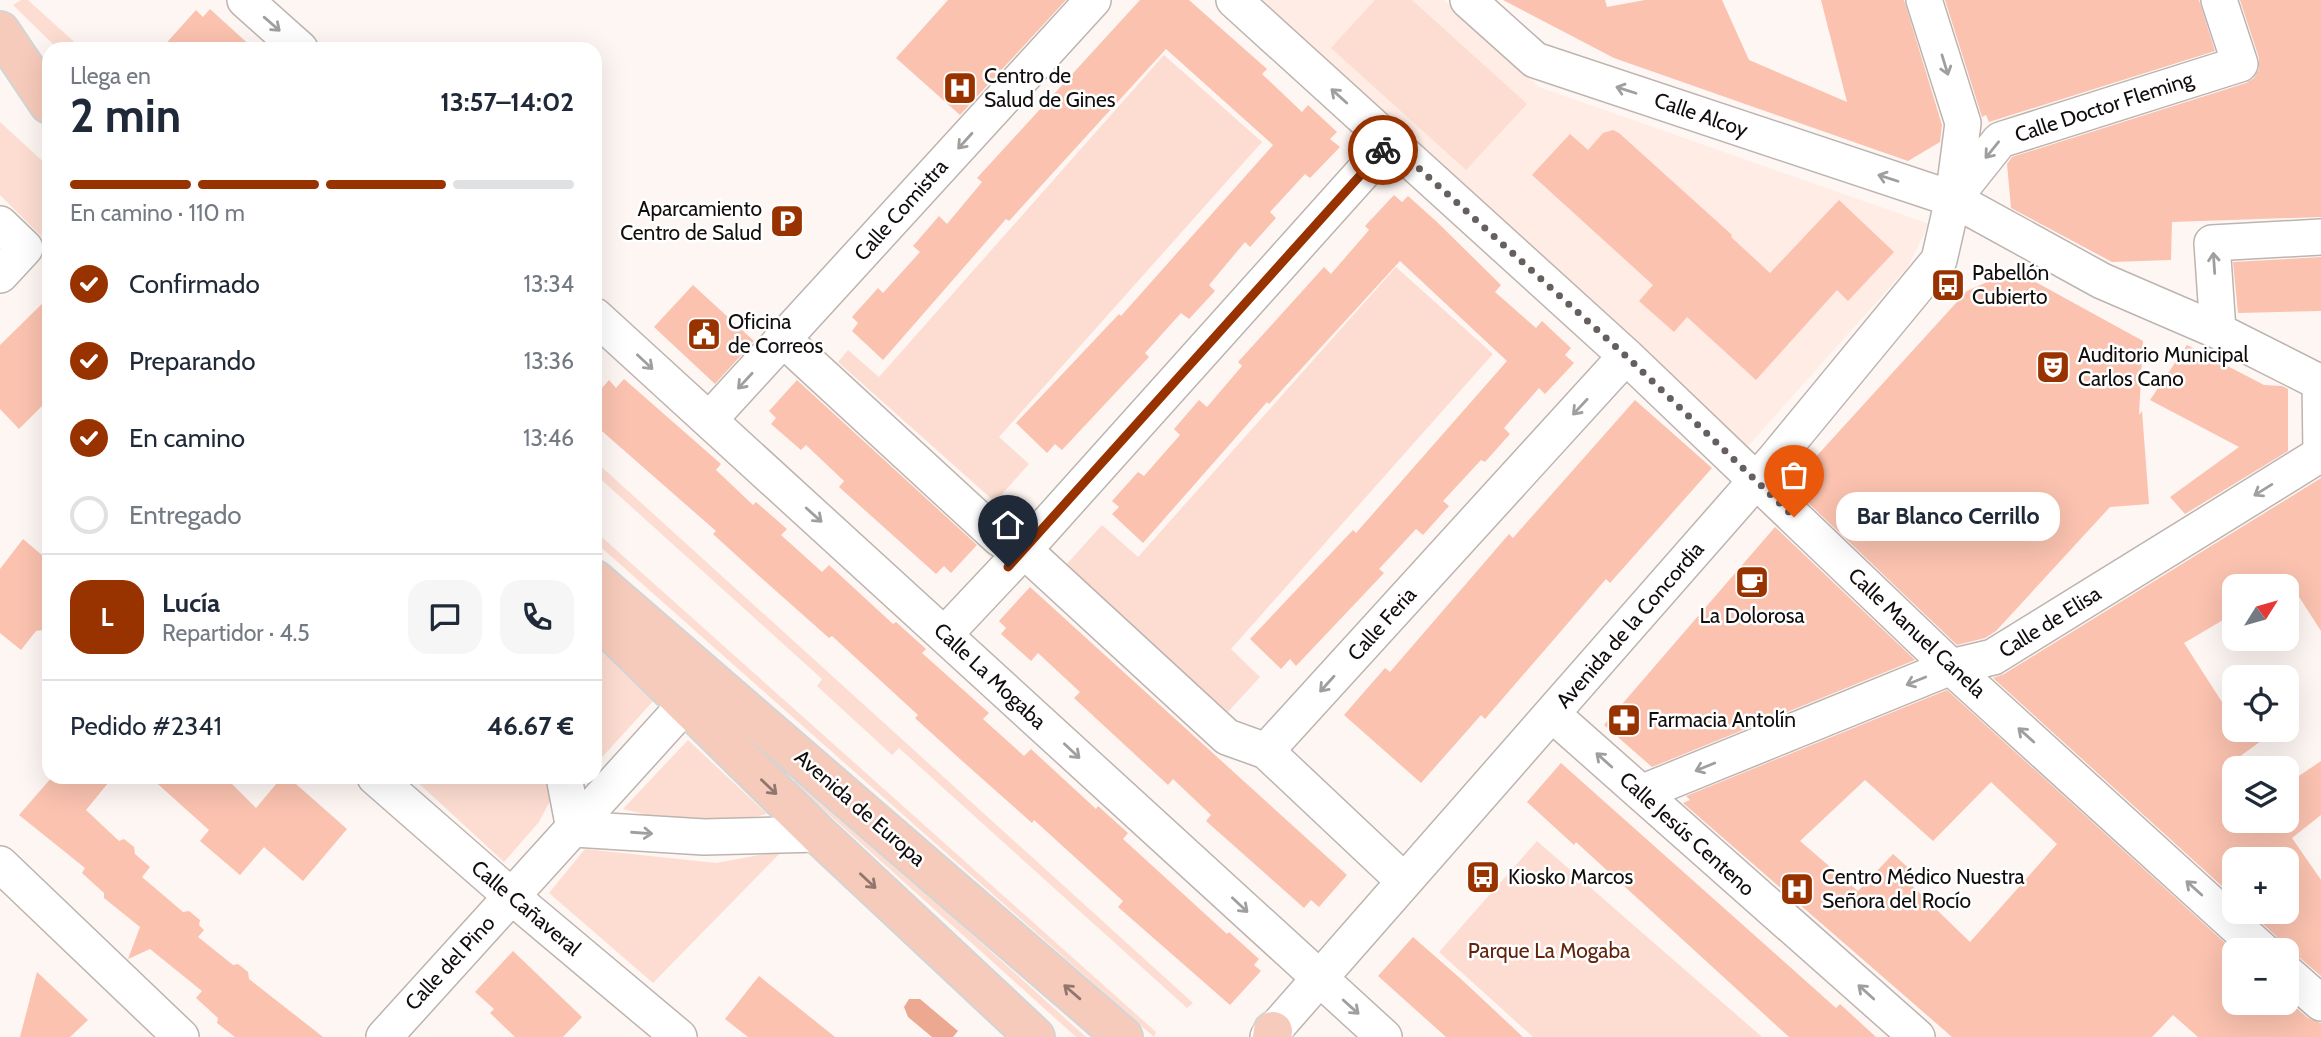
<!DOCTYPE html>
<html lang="es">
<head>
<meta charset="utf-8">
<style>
  :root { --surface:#fff; --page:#f6f6f7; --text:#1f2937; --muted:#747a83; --line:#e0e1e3; --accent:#983300 }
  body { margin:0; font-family:Cabin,sans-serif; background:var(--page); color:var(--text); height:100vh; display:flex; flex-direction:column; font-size:26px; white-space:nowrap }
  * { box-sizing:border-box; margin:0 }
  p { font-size:23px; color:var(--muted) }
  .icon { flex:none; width:38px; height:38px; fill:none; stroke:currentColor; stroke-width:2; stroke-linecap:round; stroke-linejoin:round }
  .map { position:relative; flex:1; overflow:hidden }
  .drawer { position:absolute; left:42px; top:42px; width:560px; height:742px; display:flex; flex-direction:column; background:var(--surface); border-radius:21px; box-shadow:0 7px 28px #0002 }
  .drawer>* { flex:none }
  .needle { width:46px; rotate:53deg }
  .fabs { position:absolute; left:2222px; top:574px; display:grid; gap:14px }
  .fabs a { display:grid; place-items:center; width:77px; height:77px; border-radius:14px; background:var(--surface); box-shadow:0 7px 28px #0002; font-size:35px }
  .pin { position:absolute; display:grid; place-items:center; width:60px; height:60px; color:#fff; margin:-72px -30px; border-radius:50% 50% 50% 0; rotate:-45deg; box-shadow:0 0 7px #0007 }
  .pin .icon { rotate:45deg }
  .courier { position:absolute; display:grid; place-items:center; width:70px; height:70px; margin:-35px; border:5px solid #983300; border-radius:50%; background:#fff; color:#222; box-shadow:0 2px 9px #0007 }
  .bubble { position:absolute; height:49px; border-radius:21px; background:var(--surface); box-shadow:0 7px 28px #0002; font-size:23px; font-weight:700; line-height:49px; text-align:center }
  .overview em { font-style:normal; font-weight:700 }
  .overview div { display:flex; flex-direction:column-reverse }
  .overview { display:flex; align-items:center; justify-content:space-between; height:119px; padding:0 28px }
  h1 { font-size:46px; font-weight:700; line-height:52px }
  .bar { display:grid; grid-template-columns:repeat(4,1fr); gap:10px 7px; align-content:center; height:84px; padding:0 28px }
  .bar i { height:9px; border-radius:5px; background:var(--line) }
  .bar .on { background:var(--accent) }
  .bar p { grid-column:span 4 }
  .line { display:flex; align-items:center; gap:18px; padding:0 28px; border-top:2px solid var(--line) }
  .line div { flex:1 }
  .round { display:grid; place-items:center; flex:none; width:74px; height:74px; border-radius:21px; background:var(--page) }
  ol { padding:0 28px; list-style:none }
  li { display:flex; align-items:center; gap:21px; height:77px }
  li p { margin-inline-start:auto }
  li .icon { padding:7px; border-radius:50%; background:var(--accent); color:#fff; stroke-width:4 }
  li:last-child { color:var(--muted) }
  li i { width:38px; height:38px; border:4px solid var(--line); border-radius:50% }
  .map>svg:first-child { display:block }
  .built { fill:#feece5 }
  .green { fill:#fdddd1 }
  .water { fill:#eca890 }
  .building { fill:#fac2af; fill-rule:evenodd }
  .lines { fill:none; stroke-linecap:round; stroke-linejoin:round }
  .minor-casing { stroke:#bdb4b0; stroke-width:38 }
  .major-casing { stroke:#d4d4d3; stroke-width:42 }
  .minor { stroke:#fff; stroke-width:35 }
  .major { stroke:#f7cbbb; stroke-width:38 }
  .oneway { stroke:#a09f9e }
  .oneway2 { stroke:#90766d }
  .done { stroke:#655f5e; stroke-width:7; stroke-dasharray:0 12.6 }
  .route { stroke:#983300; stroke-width:9 }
  .labels { text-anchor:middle; stroke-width:5; stroke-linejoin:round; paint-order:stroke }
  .poi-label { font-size:21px; fill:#120e0d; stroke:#fff; text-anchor:start }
  .street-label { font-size:21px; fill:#120e0d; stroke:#fff }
  .park-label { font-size:21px; fill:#61250d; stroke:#fff }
</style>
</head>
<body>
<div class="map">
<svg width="2321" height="1037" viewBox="0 0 2321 1037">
  <rect width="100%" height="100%" fill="#fef6f3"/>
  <path class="built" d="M1261,0H1444L1539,87L1929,224L1907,268L1747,447Z"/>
  <path class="green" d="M21,0H28L82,49H58L13,5Z
    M1375,0H1412L1527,104L1466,170L1331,48Z
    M1164,55L1262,142L999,437L1029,464L995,502L838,362L848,350L879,377Z
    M0,122L49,167V244L0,195Z
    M1396,267L1493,354L1231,649L1260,677L1228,712L1065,566L1102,525L1138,557Z
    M595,461L1193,1003L1187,1008L899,748L892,755L817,686L822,679L595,474Z
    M595,531L1156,1032L1154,1037L595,542Z
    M595,642L655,699L595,765Z
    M688,740L767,814L702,829L623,809Z
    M412,777H550L554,793L539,822L504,862Z
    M784,780L796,781L868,841L1086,1037H1076L814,801Z
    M1537,841L1762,1037H1533L1439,952Z
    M585,849L716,863L782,851L653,983L549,893Z"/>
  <path class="water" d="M909,999H920L958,1031L953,1037H932L908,1017L904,1007Z"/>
  <path class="building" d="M948,0H1066L960,115L896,58Z
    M1140,0H1189L1267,69L1262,74L1302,112L1308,105L1337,132L1330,139L1340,147L1310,178L1305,174L1270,212L1276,218L1250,247L1245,242L1209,285L1215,291L1189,319L1181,313L1145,353L1149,357L1062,450L1055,444L1047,453L1016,423L1119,314L1121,316L1273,145L1166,49L1009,221L1006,219L883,360L852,331L858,323L852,317L878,288L883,293L920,252L913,246L939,216L947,224L982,182L977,178Z
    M1503,0H1605L1607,7L1645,0H1722L1749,60L1847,102L1821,0H1904L1942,125L1940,142L1908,161L1614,58Z
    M1945,0H2199L2215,51L1989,122L1986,115L1982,117Z
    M2240,0H2321V217L2172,222L2171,260L2112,262L2011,208L2007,164L2012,157L2246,83L2254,78L2259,69V58Z
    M210,9L254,49H161L196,10L203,17Z
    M1613,130L1619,133L1732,235L1731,237L1770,273L1839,200L1894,252L1848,301L1837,290L1756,380L1687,317L1674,332L1639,301L1653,285L1532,175L1570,134L1588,150L1603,133Z
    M1394,195L1402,202L1408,196L1437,222L1501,285L1495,292L1536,328L1542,321L1571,348L1565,355L1574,363L1545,394L1539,388L1504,428L1510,434L1485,462L1481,460L1443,501L1449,506L1423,535L1416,529L1379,569L1384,573L1296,666L1290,659L1281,669L1250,639L1353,530L1356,533L1507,361L1400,261L1269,404L1267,402L1143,543L1112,514L1119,507L1112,501L1138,472L1144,476L1180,435L1174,429L1199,400L1207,407L1242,366L1238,362L1324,267L1331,274L1369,230L1365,226Z
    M2321,257V311L2238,313L2233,262Z
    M2014,270L2143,341L2139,415L2142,411L2149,504L2110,507L1996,631L1985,638L1957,645L1801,496L1803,494L1792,483L1967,291Z
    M693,285L754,341L715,384L654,327Z
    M49,297V399L19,429L0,409V345Z
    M2187,345L2264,385L2282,386L2288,389V451L2185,514L2170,497L2239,447L2150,400Z
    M624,379L721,464L716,470L753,505L756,502L787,529L781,535L822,572L829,565L893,624L896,622L926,649L922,653L989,713L983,719L1024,756L1031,749L1096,809L1098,806L1128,833L1123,839L1227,934L1229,932L1259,959L1254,965L1261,971L1230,1005L1118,907L1123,901L1034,820L1032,823L960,759L915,718L918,715L832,636L829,638L758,575L713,534L716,531L595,425V396L609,380L616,388Z
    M797,380L977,545L951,573L944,566L936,574L839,487L844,481L806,445L801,450L771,424L776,418L769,411Z
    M1635,400L1712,468L1610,583L1606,579L1485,719L1481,715L1421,783L1344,715L1385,668L1390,672L1509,534L1513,538Z
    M2321,478V631L2292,586H2235V613L2184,643L2222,702L2235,695V730H2276L2235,760V821H2287V784L2321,761V815L2292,838L2321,880V976L2300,958L2287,953V950H2282L2276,936L2250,912H2287V859H2235V898L1993,678L2004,674Z
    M1775,527L1915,660L1652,767L1604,725Z
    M23,539L49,561V629L36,631L21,650L0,633V569Z
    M1030,587L1347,875L1319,907L1311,900L1304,908L1206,821L1211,815L1173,779L1168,785L1074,698L1080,692L1038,653L1031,661L1001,634L1006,628L999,621Z
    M1947,690L2235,952V1003H2287V1000L2308,1018L2321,1023V1037H2198L2173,1015L2152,1037H1952L1683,803L1690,800L1686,796ZM1865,780L1933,841L1991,782L2057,844L1970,942L1905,879L1912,871L1893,854L1858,891L1800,841Z
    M1561,763L1836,1008L1840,1004L1876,1037H1789L1576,842L1574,845L1527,802Z
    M52,777H113L86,810L119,841L124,839L134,847L135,854L150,867L142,877L183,912L189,911L200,920L199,925L204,930L198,937L233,965L238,964L248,972L249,979L323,1037H235L217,1023L218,1018L196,998L202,991L150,949L128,959L140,927L104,898V893L82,873L85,868L19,815Z
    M150,777H225L256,808L282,777H288L347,829L303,881L264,847L240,875L200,841L209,830Z
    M1413,937L1461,979L1523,1037H1446L1378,976Z
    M513,951L582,1017L563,1037H515L490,1013L494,1009L475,992Z
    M37,972L88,1020L70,1037H20Z
    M759,976L835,1037H748L725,1019Z"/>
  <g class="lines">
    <g class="minor-casing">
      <path id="minor" d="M245,0L300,49
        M1234,0L1626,356L1951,667L2262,950
        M1468,0L1535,60L1953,199L2102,281L2218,331L2321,383
        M1953,199L2000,140L2240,64L2219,0
        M0,224L25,248L0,275
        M595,316L1384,1037
        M2218,331L2212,243L2321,237
        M783,339L1000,539L1024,550L1227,737L1266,751L1404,881
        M2320,383L2321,453
        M709,420L1093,0
        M945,634L1024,550L1390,142
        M1552,714L1917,1037
        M1266,751L1626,356
        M375,777L511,896L679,1037
        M564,777L574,829L704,837L818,834
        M1641,793L1951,667L1993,657L2321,454
        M0,864L181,1037
        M2287,973L2321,1003
        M384,1037L684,706
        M1268,1037L1775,459L1939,260L1953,199L1963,123L1924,0"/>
    </g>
    <g class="major-casing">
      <path id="major" d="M0,31L49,104
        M595,580L1123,1037
        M595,615L818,834L1035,1037
        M1272,1037L1273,1031"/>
    </g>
    <use href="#minor" class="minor"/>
    <use href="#major" class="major"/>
  </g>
  <defs><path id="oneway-shaft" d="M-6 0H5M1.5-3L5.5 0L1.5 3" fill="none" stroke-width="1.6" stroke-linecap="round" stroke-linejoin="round" transform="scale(1.75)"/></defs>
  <g class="oneway">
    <use href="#oneway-shaft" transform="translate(272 24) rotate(41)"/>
    <use href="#oneway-shaft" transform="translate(1945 65) rotate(73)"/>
    <use href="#oneway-shaft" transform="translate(1626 90) rotate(-162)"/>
    <use href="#oneway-shaft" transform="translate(1339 96) rotate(-138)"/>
    <use href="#oneway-shaft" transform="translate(965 141) rotate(132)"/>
    <use href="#oneway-shaft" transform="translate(1992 150) rotate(129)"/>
    <use href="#oneway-shaft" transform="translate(1888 178) rotate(-162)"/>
    <use href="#oneway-shaft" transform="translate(2214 263) rotate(-94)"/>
    <use href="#oneway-shaft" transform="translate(645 362) rotate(43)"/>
    <use href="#oneway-shaft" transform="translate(745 381) rotate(133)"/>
    <use href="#oneway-shaft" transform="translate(1580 407) rotate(133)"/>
    <use href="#oneway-shaft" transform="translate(2263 490) rotate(148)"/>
    <use href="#oneway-shaft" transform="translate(814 515) rotate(42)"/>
    <use href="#oneway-shaft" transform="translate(1916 681) rotate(158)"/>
    <use href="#oneway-shaft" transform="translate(1327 684) rotate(132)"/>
    <use href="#oneway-shaft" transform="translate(2026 735) rotate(-138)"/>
    <use href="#oneway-shaft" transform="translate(1072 751) rotate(43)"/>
    <use href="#oneway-shaft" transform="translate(1604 760) rotate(-138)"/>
    <use href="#oneway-shaft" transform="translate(1705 767) rotate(158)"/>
    <use href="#oneway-shaft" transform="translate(642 833) rotate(4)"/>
    <use href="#oneway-shaft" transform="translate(2194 888) rotate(-138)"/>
    <use href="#oneway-shaft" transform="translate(1240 905) rotate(43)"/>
    <use href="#oneway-shaft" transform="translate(1866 992) rotate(-138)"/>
    <use href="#oneway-shaft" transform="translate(1351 1007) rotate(42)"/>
  </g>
  <g class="oneway2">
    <use href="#oneway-shaft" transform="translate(769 787) rotate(44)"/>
    <use href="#oneway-shaft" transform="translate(868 881) rotate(43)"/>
    <use href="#oneway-shaft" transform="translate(1072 992) rotate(-139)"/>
  </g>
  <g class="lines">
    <path class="done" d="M1383,150L1390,142L1626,356L1794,517"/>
    <path class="route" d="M1008,567L1383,150"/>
  </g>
  <defs>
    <g id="hospital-square" transform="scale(1.75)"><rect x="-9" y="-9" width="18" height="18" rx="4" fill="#983300" stroke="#fff"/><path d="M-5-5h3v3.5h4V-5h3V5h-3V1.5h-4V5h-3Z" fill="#fff"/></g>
    <g id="parking-square" transform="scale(1.75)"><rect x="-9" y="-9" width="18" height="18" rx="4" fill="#983300" stroke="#fff"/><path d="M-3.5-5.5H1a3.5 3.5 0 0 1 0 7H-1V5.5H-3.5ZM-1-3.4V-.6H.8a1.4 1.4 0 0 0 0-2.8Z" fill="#fff"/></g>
    <g id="bus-square" transform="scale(1.75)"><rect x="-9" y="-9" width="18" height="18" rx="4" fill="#983300" stroke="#fff"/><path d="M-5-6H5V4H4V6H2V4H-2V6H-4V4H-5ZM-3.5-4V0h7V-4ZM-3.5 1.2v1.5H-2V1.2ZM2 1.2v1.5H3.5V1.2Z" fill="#fff"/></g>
    <g id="civic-square" transform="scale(1.75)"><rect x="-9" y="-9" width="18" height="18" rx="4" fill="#983300" stroke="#fff"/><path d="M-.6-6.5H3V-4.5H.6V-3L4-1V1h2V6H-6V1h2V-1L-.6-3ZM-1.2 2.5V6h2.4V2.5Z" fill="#fff"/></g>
    <g id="theatre-square" transform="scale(1.75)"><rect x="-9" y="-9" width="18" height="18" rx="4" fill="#983300" stroke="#fff"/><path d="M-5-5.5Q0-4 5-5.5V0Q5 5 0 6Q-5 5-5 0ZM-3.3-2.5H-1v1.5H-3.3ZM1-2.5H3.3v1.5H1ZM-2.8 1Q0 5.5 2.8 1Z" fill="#fff"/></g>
    <g id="cafe-square" transform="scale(1.75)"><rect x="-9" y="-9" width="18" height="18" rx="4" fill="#983300" stroke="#fff"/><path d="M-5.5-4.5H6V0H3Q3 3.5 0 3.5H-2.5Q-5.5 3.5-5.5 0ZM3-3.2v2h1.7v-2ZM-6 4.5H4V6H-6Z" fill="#fff"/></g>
    <g id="pharmacy-square" transform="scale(1.75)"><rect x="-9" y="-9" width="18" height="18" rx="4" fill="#983300" stroke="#fff"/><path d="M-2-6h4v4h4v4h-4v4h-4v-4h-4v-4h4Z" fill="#fff"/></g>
  </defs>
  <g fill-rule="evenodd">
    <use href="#hospital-square" x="960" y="88"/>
    <use href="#parking-square" x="787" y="221"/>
    <use href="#bus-square" x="1948" y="285"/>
    <use href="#civic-square" x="704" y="334"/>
    <use href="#theatre-square" x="2053" y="367"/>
    <use href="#cafe-square" x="1752" y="582"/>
    <use href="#pharmacy-square" x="1624" y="720"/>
    <use href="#bus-square" x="1483" y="877"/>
    <use href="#hospital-square" x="1797" y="889"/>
  </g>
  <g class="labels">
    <g class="poi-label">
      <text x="984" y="83">Centro de<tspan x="984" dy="24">Salud de Gines</tspan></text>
      <text x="762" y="216" text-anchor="end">Aparcamiento<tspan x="762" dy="24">Centro de Salud</tspan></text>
      <text x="1972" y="280">Pabellón<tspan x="1972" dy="24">Cubierto</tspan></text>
      <text x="728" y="329">Oficina<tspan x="728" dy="24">de Correos</tspan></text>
      <text x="2078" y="362">Auditorio Municipal<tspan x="2078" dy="24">Carlos Cano</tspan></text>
      <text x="1752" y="623" text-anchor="middle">La Dolorosa</text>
      <text x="1648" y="727">Farmacia Antolín</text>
      <text x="1508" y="884">Kiosko Marcos</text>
      <text x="1822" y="884">Centro Médico Nuestra<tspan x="1822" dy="24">Señora del Rocío</tspan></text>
    </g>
    <g class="street-label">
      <text transform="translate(2104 107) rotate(-18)" y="7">Calle Doctor Fleming</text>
      <text transform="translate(1701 115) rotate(19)" y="7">Calle Alcoy</text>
      <text transform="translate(901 210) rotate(-48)" y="7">Calle Comistra</text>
      <text transform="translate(2050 622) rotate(-32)" y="7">Calle de Elisa</text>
      <text transform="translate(1382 624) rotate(-48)" y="7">Calle Feria</text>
      <text transform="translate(1630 625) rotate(-49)" y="7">Avenida de la Concordia</text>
      <text transform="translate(1917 633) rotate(43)" y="7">Calle Manuel Canela</text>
      <text transform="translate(990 676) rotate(43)" y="7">Calle La Mogaba</text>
      <text transform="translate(860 808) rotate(41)" y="7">Avenida de Europa</text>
      <text transform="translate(1687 834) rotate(42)" y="7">Calle Jesús Centeno</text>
      <text transform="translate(526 908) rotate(40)" y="7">Calle Cañaveral</text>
      <text transform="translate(450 963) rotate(-47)" y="7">Calle del Pino</text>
    </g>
    <g class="park-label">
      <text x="1549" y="958">Parque La Mogaba</text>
    </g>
  </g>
</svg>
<div class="fabs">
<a><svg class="needle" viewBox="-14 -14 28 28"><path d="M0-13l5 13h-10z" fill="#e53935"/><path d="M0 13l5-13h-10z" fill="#747a83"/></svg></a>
<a><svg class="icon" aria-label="locate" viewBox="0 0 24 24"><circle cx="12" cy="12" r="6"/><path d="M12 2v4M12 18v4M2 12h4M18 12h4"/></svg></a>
<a><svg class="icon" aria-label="layers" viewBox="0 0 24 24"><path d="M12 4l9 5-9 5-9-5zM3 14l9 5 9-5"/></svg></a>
<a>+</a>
<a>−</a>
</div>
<div class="pin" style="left:1794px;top:517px;background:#ea580c"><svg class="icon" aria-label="bag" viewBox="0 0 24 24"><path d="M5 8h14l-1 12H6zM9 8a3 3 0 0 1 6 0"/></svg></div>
<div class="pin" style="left:1008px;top:567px;background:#1f2937"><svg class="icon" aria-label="home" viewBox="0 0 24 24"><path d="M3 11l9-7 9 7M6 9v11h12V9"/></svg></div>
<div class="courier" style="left:1383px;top:150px"><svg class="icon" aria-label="bike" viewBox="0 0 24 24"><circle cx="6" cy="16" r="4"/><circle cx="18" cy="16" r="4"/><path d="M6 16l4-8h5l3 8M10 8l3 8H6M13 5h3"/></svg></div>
<div class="bubble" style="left:1836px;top:492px;width:224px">Bar Blanco Cerrillo</div>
<section class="drawer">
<div class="overview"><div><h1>2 min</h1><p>Llega en</p></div><em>13:57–14:02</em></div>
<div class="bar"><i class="on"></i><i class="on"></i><i class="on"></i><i></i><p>En camino · 110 m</p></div>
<ol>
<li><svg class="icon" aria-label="check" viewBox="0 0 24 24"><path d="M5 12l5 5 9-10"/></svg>Confirmado<p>13:34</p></li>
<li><svg class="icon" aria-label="check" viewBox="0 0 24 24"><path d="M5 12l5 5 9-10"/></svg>Preparando<p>13:36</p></li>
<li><svg class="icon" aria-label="check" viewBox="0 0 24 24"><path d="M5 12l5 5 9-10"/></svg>En camino<p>13:46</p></li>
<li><i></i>Entregado</li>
</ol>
<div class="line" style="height:126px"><b class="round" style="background:var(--accent);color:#fff">L</b><div><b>Lucía</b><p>Repartidor · 4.5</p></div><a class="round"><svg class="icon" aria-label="chat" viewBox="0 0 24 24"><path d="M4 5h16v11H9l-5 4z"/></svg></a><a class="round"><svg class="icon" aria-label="phone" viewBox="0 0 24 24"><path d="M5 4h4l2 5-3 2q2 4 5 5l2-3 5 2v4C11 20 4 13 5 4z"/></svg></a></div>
<div class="line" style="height:91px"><div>Pedido #2341</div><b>46.67 €</b></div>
</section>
</div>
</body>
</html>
